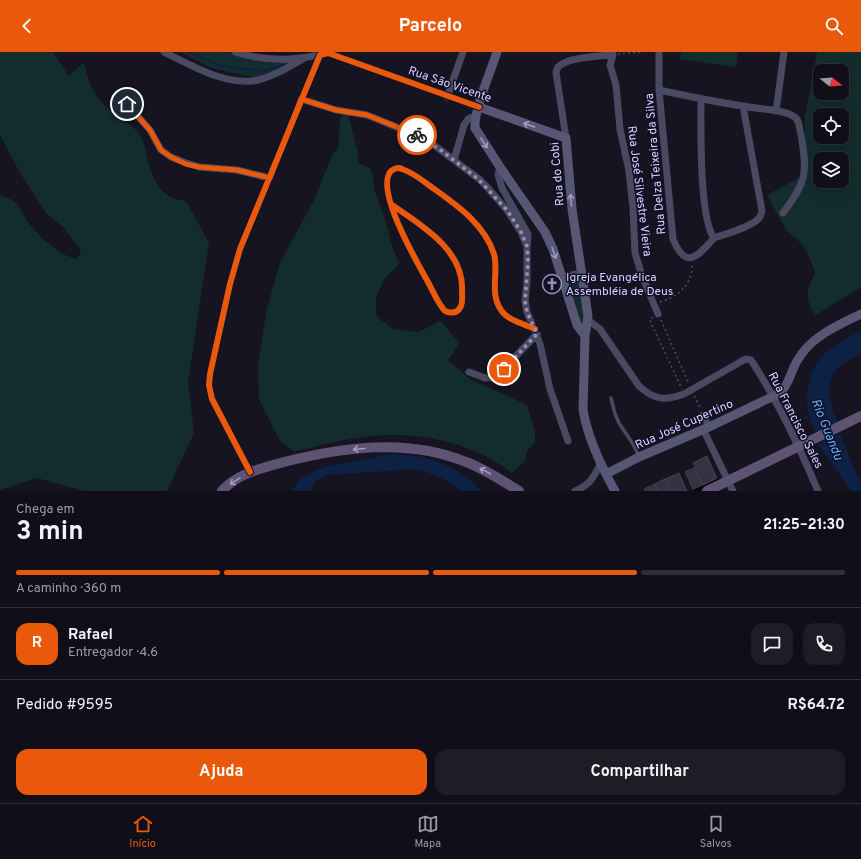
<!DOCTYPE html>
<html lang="pt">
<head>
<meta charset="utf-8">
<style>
  :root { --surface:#100f19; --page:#1e1d26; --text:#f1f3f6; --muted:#9c9ca2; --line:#302f38; --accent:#ea580c }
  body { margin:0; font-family:Overpass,sans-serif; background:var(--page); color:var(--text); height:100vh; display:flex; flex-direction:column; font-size:15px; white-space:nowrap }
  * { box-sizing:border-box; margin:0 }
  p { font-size:13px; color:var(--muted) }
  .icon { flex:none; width:22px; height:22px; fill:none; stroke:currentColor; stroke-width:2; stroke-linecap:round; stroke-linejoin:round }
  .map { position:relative; height:439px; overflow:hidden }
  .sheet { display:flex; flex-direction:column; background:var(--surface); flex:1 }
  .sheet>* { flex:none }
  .needle { width:26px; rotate:107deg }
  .buttons { position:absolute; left:813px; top:12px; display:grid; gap:8px }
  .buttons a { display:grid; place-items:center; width:36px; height:36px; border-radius:8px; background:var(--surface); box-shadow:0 4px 16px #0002,0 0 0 1px var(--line); font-size:20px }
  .pin { position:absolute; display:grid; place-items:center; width:34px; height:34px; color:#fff; margin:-17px; border:2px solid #fff; border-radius:50%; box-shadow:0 1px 4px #0007 }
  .courier { position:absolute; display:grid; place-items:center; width:40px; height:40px; margin:-20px; border:3px solid #ea580c; border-radius:50%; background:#fff; color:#222; box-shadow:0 1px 5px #0007 }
  .overview em { font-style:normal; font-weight:700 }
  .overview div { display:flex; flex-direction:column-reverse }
  .overview { display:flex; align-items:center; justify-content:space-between; height:68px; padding:0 16px }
  h1 { font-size:26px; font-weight:700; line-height:30px }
  .bar { display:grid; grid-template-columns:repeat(4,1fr); gap:6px 4px; align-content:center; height:48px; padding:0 16px }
  .bar i { height:5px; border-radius:3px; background:var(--line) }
  .bar .on { background:var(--accent) }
  .bar p { grid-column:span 4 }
  .line { display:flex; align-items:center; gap:10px; padding:0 16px; border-top:1px solid var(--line) }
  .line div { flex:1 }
  .round { display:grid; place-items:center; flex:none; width:42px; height:42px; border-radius:12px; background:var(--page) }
  .button { display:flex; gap:8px; margin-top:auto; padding:8px 16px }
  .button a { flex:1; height:46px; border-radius:12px; background:var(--accent); color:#fff; font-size:16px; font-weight:700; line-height:46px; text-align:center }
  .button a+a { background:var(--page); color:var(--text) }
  header { display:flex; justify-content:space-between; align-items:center; height:52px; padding:0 16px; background:var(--accent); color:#fff; font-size:18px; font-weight:700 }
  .menu { display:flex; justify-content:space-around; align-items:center; height:56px; border-top:1px solid var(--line); background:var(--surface); font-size:11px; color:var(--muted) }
  .menu a { display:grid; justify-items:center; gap:2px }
  .menu .on { color:var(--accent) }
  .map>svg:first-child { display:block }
  .green { fill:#132c2d; fill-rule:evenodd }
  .water { fill:#0d2144 }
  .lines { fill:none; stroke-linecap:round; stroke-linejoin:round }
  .stream { stroke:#0d2144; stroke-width:2 }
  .building { fill:#343243; stroke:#433f54; filter:url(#shadow) }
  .path { stroke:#44505f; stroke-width:1.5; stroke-dasharray:2 3; stroke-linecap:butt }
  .lane { stroke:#4a4962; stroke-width:3.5 }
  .street { stroke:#4a4962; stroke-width:7 }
  .secondary { stroke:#575674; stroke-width:9 }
  .primary { stroke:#5e5373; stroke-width:10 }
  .cycleway-casing { stroke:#130f26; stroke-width:8 }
  .cycleway { stroke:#e8590c; stroke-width:6 }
  .oneway { stroke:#9e9bc0 }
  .oneway2 { stroke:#a29ac0 }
  .done { stroke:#9591b1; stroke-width:4; stroke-dasharray:0 7.2 }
  .route { stroke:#ea580c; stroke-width:5 }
  .labels { text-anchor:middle; stroke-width:3; stroke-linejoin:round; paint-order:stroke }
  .street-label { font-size:12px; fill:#d9d4ff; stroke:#130f26 }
  .poi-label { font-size:12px; fill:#d9d4ff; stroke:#130f26; text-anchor:start }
  .water-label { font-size:13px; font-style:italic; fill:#62b6ff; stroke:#130f26 }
</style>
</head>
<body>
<header><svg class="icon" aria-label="back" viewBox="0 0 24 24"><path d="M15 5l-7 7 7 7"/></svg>Parcelo<svg class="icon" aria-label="search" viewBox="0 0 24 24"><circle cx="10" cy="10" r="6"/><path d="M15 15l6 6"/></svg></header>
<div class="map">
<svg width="861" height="439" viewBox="0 0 861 439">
  <defs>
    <filter id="shadow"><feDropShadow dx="2.5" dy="4" stdDeviation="0" flood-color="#0009"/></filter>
  </defs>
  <rect width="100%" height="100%" fill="#161421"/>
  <path class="green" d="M0,0H53L69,24L84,10C88,32 95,47 114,61C123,68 134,74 140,83C144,89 145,97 147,104C150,118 156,138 171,145C175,148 181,148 186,149L209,191L188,330L194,381L167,439H84L37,426L0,438V143L12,148L19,154L27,169L42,186L60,201L76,207L81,201L79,196L64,176L46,161L20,121L0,83Z
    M181,0H227L238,4L258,9L291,5L294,12L286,22L268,28L211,16Z
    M681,0H738L736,15L680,7Z
    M817,0H861V235L814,264C806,243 805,242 815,221L809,204L802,192L786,178L767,143L804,123L805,63ZM820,19H842V41H820ZM820,63H842V85H820ZM820,107H842V129H820Z
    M347,59L358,100L357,109L360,112L370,116C374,124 373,134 376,143C378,149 381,155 383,161C389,177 390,196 400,211L384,227L376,246V263L381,268L393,277L419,280L440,269L460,291L448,308L470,327L527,353L535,380V391L527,399L525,409L512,421C491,405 469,395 444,389C391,376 345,386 294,400L280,389L259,347L258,314L267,256L280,211L314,148L332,103L338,97L340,67Z
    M576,227H579L585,263L583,273L581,271L566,231Z"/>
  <path class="water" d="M861,279V302C853,306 844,310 837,317C823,332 831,355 838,371L815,381C812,373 809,366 808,357C805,345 810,319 818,309C828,296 846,286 861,279Z
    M840,382L861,432V439H851L818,392Z
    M393,402C403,403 413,403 422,405C443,410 468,423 482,439H462L446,428L422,418H401L327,423L316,429L310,439H293L299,427L324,415Z"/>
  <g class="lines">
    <path class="stream" d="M188,0L224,15L265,19L285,13
      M804,366L810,363"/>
  </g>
  <path class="building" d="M707,404L717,426L703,433L693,411Z
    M694,416L702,433L693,437L685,420Z
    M679,421L687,439H670L665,427Z
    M665,427L670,439H658L655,432Z
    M655,432L658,439H645L644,437Z"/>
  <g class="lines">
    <path class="path" d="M618,2L643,0
      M660,250C678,245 693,232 692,212
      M653,265L650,267L651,271L682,337
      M661,268L689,332
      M694,344L701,357"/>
    <path class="lane" d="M611,346L615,362L619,371L633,392L639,404"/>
    <path class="street" d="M164,0C191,13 227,35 258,28C274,24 289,15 303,7
      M235,0C263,9 291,9 319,3
      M659,0V38L673,187C686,219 698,204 714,186
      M659,38C687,44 715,50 743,54C756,57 783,57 793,64C800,67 799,76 801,83C808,122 806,130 783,161
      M447,45L463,0
      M301,47L336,58L367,63L426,87L479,127L487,135L507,158L521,180L526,192
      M701,47C701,75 699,166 714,186
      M127,52L150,78L161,98L171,105L186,111L199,115L237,118L270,126
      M776,59L784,0
      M566,86L557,27L556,20L558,15C567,5 599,4 613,3L610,13L616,33L620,77L629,119L633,156L635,201L642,224L658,262
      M454,108L464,73L469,66L476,64
      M500,115L498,123L502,136L528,182L527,196V230L525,249L527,260L540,292L550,337L568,389
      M392,153C421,173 464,198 462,238C462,243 463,249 461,254C458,261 452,262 445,259C438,252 433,239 428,230C418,212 374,137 391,119C394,117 399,115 402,117C412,120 422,128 430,134C455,152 484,171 494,202C499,220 489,241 501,258C507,268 524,272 535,277
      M714,186C725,182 751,175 758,167C761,165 761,162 762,159L743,54
      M561,225L582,221
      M588,268L600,277L639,334C654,348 665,349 684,342L742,309L746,307L751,308C778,349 799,394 818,439
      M469,320L485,326L496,325L537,282
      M703,363L709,375
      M703,377L733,439
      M250,420L212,347L209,333L210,322L230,232L240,197L320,3L328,1L479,55
      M575,439C591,432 593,426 601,411"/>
    <path class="secondary" d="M497,0C491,19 474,57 475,76L500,115L545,180L553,197L577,273L585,284
      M479,55L566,86L572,157L588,264L585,284L583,358C588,387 601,414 615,439
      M606,422L639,405L709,375L780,341C789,333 791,319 797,309C810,285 838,273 861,262"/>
    <path class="primary" d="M222,439C237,421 263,416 284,410C343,395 408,386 466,410C485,417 501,428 519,439
      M707,439L861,364"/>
    <g class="cycleway-casing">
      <path id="cycleway" d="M392,153C421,173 464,198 462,238C462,243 463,249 461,254C458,261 452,262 445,259C438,252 433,239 428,230C418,212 374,137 391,119C394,117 399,115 402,117C412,120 422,128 430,134C455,152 484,171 494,202C499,220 489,241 501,258C507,268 524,272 535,277
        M250,420L212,347L209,333L210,322L230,232L240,197L320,3L328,1L479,55"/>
    </g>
    <use href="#cycleway" class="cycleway"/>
  </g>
  <defs><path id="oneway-shaft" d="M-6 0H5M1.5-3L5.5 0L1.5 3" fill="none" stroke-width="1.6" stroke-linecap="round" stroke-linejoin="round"/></defs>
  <g class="oneway">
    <use href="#oneway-shaft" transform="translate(529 73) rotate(-161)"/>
    <use href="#oneway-shaft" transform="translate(484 91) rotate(57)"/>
    <use href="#oneway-shaft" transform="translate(571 148) rotate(-95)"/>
    <use href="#oneway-shaft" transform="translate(554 201) rotate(71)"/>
  </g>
  <g class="oneway2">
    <use href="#oneway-shaft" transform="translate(359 397) rotate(175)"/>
    <use href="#oneway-shaft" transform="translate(485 419) rotate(-152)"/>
    <use href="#oneway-shaft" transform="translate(235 429) rotate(148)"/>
  </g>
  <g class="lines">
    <path class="done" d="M417,83L442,99L478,127L507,158L521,180L527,194L528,209L525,249L527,260L537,282L504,317"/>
    <path class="route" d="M127,52L150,78L161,98L171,105L186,112L199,115L237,118L270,126L301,47L336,58L367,63L417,83"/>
  </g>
  <defs>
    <g id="church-ring" transform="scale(1)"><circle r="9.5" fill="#130f26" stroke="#9591b1" stroke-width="1.5"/><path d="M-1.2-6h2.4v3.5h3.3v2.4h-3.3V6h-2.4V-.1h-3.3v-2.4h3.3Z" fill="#9591b1"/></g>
  </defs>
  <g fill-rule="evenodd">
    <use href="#church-ring" x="552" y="232"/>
  </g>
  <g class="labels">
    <g class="street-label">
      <text transform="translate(450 32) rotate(19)" y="4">Rua São Vicente</text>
      <text transform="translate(655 112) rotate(-95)" y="4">Rua Delza Teixeira da Silva</text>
      <text transform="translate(557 122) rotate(-95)" y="4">Rua do Cobi</text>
      <text transform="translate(640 139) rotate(83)" y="4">Rua José Silvestre Vieira</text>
      <text transform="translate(796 368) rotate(63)" y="4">Rua Francisco Sales</text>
      <text transform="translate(684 372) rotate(-24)" y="4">Rua José Cupertino</text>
    </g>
    <g class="poi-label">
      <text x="566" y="229">Igreja Evangélica<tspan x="566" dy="14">Assembléia de Deus</tspan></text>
    </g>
    <g class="water-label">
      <text transform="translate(828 377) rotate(68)" y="5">Rio Guandu</text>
    </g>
  </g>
</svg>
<div class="buttons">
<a><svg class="needle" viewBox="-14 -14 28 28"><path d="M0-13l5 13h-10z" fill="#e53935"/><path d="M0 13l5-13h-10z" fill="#9c9ca2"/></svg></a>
<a><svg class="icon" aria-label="locate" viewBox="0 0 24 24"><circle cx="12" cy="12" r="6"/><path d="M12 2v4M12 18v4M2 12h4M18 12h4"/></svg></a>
<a><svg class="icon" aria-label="layers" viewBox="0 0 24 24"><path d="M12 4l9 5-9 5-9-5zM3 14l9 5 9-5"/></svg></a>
</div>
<div class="pin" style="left:504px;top:317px;background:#ea580c"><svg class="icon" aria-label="bag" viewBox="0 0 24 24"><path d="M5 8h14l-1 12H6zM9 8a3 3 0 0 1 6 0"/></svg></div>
<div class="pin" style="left:127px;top:52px;background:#1f2937"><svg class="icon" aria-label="home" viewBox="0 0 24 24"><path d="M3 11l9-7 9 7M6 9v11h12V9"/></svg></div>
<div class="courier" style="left:417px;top:83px"><svg class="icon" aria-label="bike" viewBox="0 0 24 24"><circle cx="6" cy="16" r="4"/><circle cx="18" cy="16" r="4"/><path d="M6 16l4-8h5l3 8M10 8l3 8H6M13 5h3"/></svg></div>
</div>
<section class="sheet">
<div class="overview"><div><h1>3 min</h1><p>Chega em</p></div><em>21:25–21:30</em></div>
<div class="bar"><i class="on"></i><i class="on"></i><i class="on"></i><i></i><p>A caminho · 360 m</p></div>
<div class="line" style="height:72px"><b class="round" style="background:var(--accent);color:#fff">R</b><div><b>Rafael</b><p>Entregador · 4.6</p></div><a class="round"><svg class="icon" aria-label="chat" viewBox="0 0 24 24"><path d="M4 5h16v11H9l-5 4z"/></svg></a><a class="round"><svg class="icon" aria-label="phone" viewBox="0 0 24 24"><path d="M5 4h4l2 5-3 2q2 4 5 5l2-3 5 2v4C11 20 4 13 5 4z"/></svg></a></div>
<div class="line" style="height:52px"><div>Pedido #9595</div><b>R$64.72</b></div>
<div class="button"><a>Ajuda</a><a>Compartilhar</a></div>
</section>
<nav class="menu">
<a class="on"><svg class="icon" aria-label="home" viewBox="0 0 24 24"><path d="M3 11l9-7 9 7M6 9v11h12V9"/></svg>Início</a>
<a><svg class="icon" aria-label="map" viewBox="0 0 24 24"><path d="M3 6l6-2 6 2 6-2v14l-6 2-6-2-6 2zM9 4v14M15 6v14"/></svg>Mapa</a>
<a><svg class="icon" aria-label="saved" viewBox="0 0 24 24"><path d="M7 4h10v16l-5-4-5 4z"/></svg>Salvos</a>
</nav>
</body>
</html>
